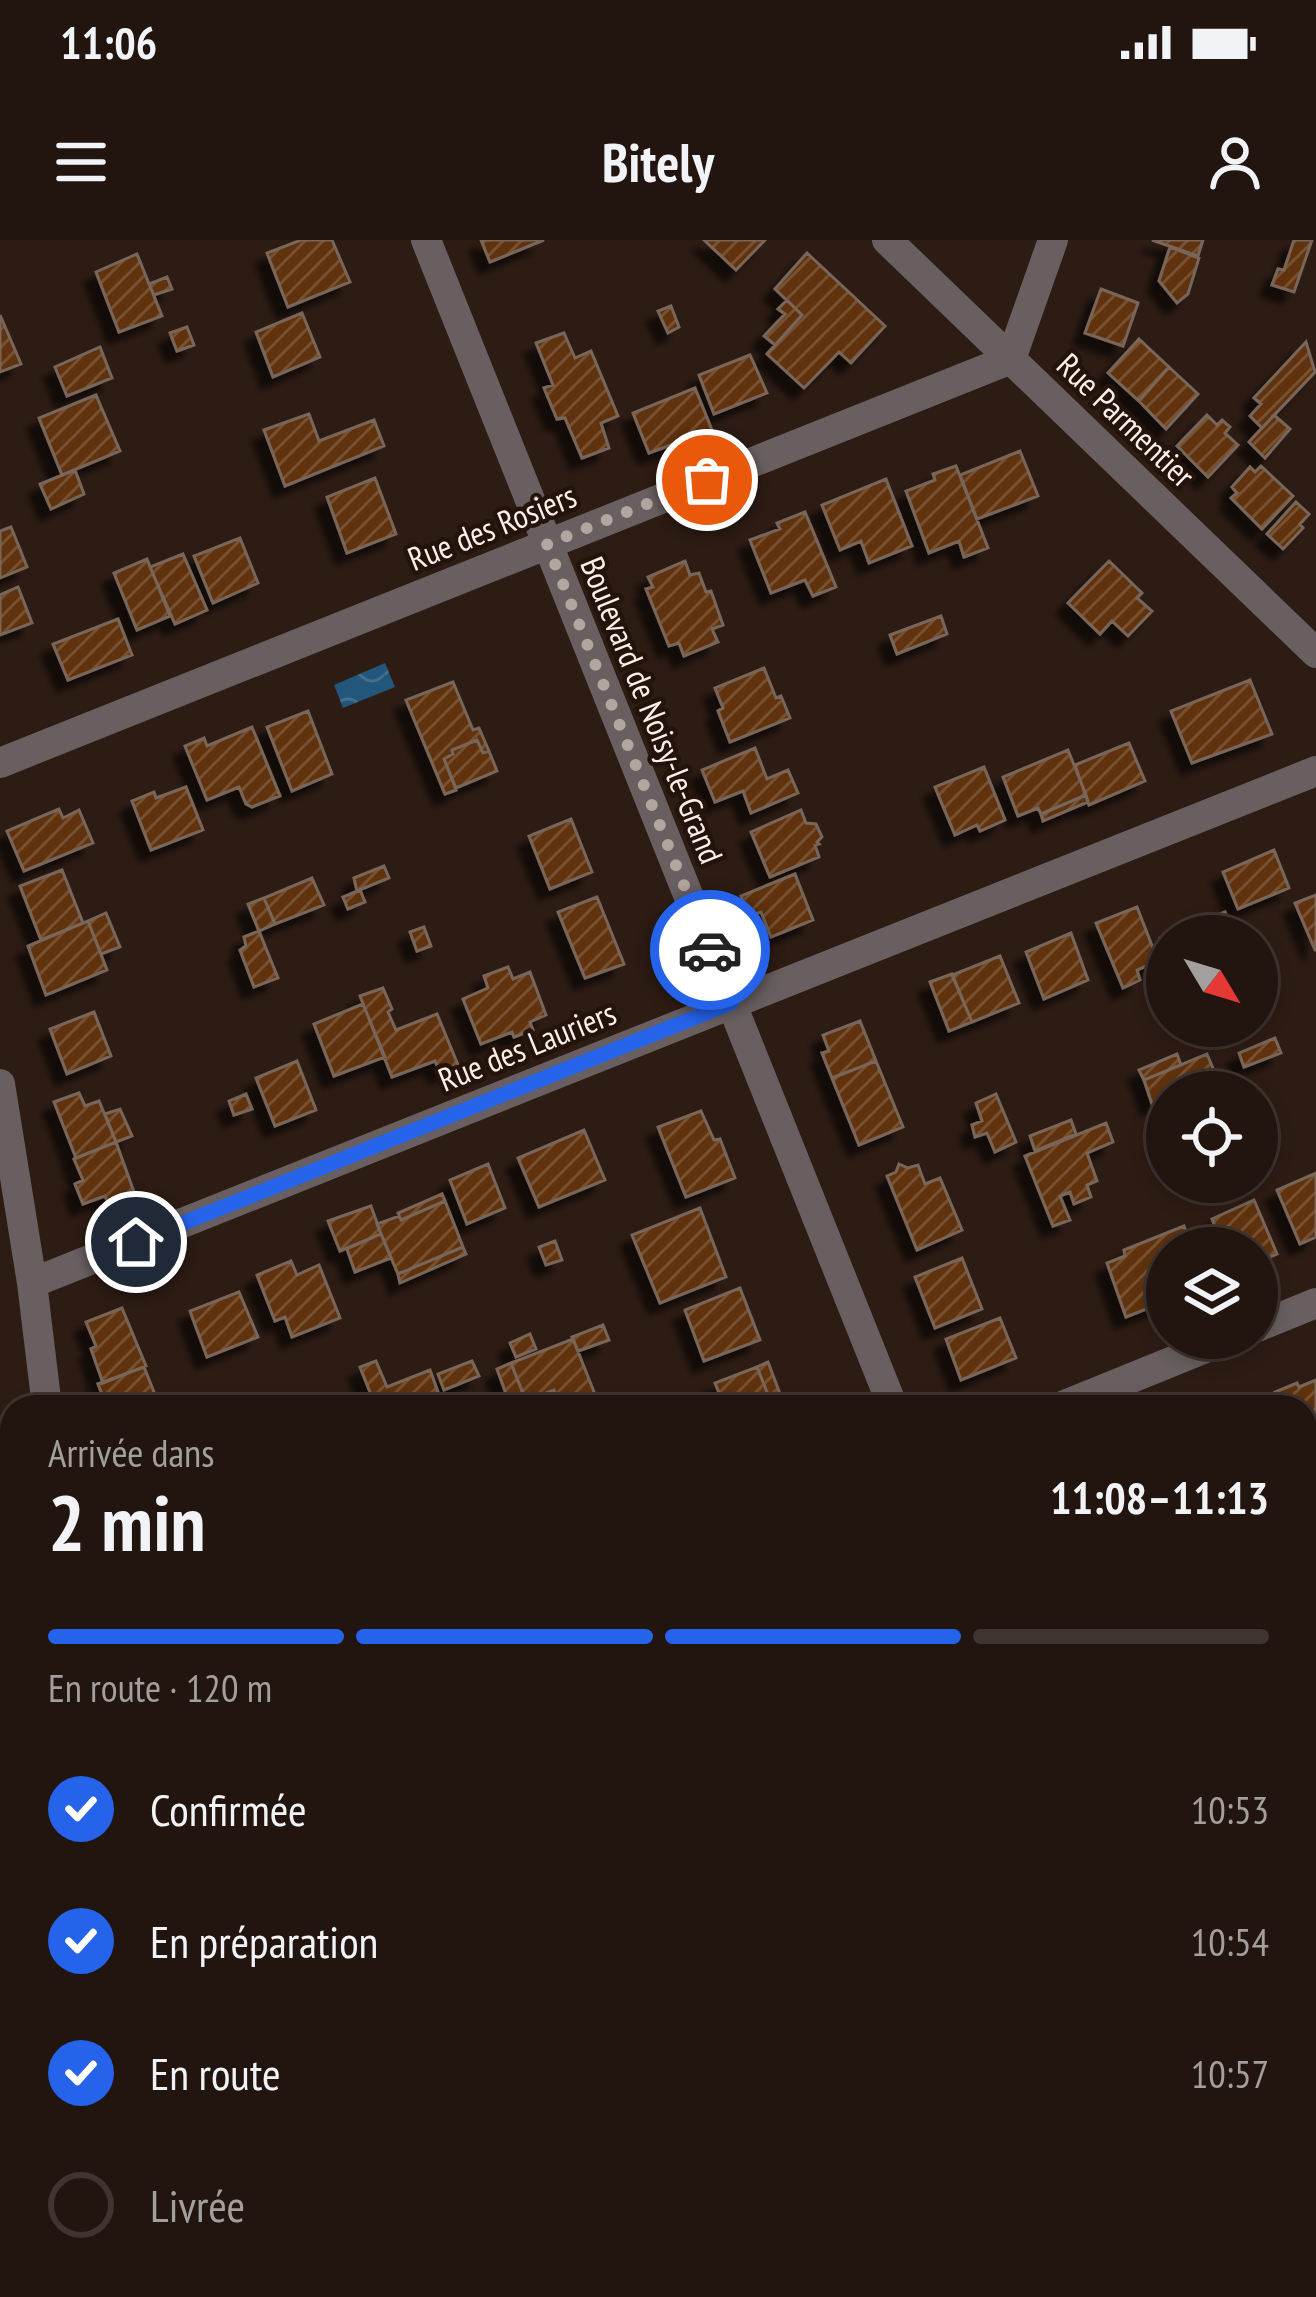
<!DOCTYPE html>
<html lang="fr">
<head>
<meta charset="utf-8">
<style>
  :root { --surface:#22150f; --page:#2a1e18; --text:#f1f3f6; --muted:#a29f9e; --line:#3f342f; --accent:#2563eb }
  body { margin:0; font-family:"PT Sans Narrow",sans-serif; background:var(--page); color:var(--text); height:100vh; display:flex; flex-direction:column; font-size:45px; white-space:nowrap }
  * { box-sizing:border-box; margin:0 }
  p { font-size:39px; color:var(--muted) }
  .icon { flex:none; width:66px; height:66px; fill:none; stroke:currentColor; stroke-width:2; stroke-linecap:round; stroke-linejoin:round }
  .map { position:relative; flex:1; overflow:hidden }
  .details { position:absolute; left:0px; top:1155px; width:1317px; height:903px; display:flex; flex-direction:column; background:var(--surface); border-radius:36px 36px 0 0; box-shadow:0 6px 18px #0003,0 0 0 3px var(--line) }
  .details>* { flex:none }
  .needle { width:78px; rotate:128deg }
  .tools { position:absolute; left:1146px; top:675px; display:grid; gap:24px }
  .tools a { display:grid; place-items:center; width:132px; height:132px; border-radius:50%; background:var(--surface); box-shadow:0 6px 18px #0003,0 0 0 3px var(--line); font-size:60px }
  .pin { position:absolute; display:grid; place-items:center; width:102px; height:102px; color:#fff; margin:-51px; border:6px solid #fff; border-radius:50%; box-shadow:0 3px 12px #0007 }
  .courier { position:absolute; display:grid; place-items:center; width:120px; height:120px; margin:-60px; border:9px solid #2563eb; border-radius:50%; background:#fff; color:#222; box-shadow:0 3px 15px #0007 }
  .summary em { font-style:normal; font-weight:600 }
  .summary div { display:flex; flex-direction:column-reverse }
  .summary { display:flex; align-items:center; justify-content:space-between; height:204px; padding:0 48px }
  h1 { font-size:78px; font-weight:600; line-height:90px }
  .bar { display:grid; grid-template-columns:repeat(4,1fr); gap:18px 12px; align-content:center; height:144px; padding:0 48px }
  .bar i { height:15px; border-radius:9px; background:var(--line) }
  .bar .active { background:var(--accent) }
  .bar p { grid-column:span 4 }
  ol { padding:0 48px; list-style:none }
  li { display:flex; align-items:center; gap:36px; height:132px }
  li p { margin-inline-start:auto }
  li .icon { padding:12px; border-radius:50%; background:var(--accent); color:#fff; stroke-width:4 }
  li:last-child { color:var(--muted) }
  li i { width:66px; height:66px; border:6px solid var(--line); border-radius:50% }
  .status { display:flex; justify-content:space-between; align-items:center; height:84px; padding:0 60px; background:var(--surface); direction:ltr }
  .status svg { height:33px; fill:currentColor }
  header { display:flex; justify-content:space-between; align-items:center; height:156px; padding:0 48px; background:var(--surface); font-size:54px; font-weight:600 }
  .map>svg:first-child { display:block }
  .water { fill:url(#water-waves) }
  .building { fill:url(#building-hatch); stroke:#79665a; stroke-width:3; filter:url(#shadow) }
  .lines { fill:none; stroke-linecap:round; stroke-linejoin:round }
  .minor { stroke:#695f60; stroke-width:30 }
  .done { stroke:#b3a59f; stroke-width:12; stroke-dasharray:0 21.6 }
  .route { stroke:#2563eb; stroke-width:15 }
  .labels { text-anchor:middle; stroke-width:9; stroke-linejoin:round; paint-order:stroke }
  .street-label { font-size:33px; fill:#fbefea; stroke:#23130b }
</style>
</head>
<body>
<div class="status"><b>11:06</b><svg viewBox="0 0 49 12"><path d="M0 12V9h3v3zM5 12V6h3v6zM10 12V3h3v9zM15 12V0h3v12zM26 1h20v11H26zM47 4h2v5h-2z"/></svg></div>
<header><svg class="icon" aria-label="menu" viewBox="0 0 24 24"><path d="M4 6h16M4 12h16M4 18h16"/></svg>Bitely<svg class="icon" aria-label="person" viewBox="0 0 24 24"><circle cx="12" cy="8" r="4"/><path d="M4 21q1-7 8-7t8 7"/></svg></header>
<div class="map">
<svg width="1316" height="2057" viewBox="0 0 1316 2057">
  <defs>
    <pattern id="water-waves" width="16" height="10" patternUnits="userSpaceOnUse" patternTransform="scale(3)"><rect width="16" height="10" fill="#22567a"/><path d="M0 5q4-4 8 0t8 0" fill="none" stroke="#436f8d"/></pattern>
    <pattern id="building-hatch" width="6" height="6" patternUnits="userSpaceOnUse" patternTransform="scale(3)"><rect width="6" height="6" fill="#60330c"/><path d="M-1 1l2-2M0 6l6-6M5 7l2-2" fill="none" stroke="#785130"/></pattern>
    <filter id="shadow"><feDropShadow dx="-11" dy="11" stdDeviation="3" flood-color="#0009"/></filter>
  </defs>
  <rect width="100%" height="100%" fill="#2d1c14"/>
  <path class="water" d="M385,423L395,447L343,468L334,445Z"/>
  <path class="building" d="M301,0H332L350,42L288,67L267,13Z
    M481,0H544L490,22Z
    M704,0H765L736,30Z
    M1152,0H1203L1198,16Z
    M1294,0H1312L1294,52L1272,45L1278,29L1284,30Z
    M1170,7L1199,18L1188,54L1177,63L1159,41Z
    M807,13L885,86L851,123L839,112L804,148L767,114L802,75L775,49Z
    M137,14L162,76L119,92L96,32Z
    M167,37L172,49L154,55L149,44Z
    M1101,49L1138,63L1123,106L1085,93Z
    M787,60L802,75L775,105L764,96L785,74L778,69Z
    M671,66L679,87L668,93L658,71Z
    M302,73L320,117L273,137L256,92Z
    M0,75L21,124L0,132Z
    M187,87L194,105L177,111L170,93Z
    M564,93L575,118L591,111L618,176L601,183L609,208L582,218L565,178L557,179L544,148L553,145L536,103Z
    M1139,99L1169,127L1139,161L1108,133Z
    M1306,102L1315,132L1262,188L1250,176L1261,164L1254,158Z
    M100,107L112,138L67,156L55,127Z
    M750,115L767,153L714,174L699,135Z
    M1169,127L1198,154L1166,189L1139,161Z
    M695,148L712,190L649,213L633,173Z
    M96,155L120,211L62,235L39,178Z
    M309,174L319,201L374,180L384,206L285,246L264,190Z
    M1207,175L1217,185L1222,180L1230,187L1225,193L1238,205L1208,237L1177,206Z
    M1274,175L1290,189L1265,218L1249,202Z
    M1020,211L1038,256L977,279L960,235Z
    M956,226L988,308L964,317L959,301L929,313L906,251L935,240L933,234Z
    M1261,226L1293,256L1262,289L1231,258L1237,253L1232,247L1250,227L1255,232Z
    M75,230L84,254L51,269L40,244Z
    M375,238L396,294L347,313L327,257Z
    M886,239L912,306L869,323L861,301L840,310L822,265Z
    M1296,262L1309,274L1300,284L1303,288L1283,309L1267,294Z
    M805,272L836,347L813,356L805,340L771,353L750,300L780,289L777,283Z
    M11,287L27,327L0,338V291Z
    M240,298L258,343L213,363L194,316Z
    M183,314L207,370L175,384L150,327Z
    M147,319L170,376L137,390L114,333Z
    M685,321L690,335L699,333L706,352L711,351L723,385L712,389L718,402L684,416L679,403L669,406L646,349L653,347L648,337Z
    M1109,321L1142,353L1137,358L1152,371L1128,396L1112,381L1100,394L1068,363Z
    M18,347L32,383L0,395V355Z
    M941,376L947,394L897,414L890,395Z
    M118,379L132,415L68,440L53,404Z
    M764,428L776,458L781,456L790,478L730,502L718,471L723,468L715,448Z
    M1250,440L1272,494L1192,523L1171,471Z
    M453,442L473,490L479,488L489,511L483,513L477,500L452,510L453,514L444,519L456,550L445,554L406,460Z
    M308,471L332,534L292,551L267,487Z
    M252,487L280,556L252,567L246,564L239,547L207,560L185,506L204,498L207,506Z
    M477,500L483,513L489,511L497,531L456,548L444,519L453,514L452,510Z
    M1129,503L1145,541L1089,565L1075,525Z
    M755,508L767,539L788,530L798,553L751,573L743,551L715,562L702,530Z
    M1068,510L1086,555L1041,574L1038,568L1018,576L1003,537Z
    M984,527L1005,580L980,591L977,585L955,595L935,547Z
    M186,547L203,590L151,610L132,561L154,552L156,558Z
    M1086,555L1088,562L1043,581L1041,574Z
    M59,569L63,578L79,570L93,603L24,631L7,591Z
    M801,570L806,583L816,584L822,597L817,602L819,604L815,605L819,617L770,637L751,592Z
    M571,579L592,632L550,649L529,596Z
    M1274,610L1289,648L1238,669L1223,632Z
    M384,626L389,638L357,651L354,638Z
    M62,630L83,683L41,700L20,646Z
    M795,634L813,680L771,697L761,672L749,676L741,656Z
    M312,638L324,665L275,684L264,658Z
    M360,650L365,662L348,669L343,657Z
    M1316,655V710H1315L1295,663Z
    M597,657L624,724L585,738L558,672Z
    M264,658L275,684L259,691L248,664Z
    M1137,667L1158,721L1137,730L1140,740L1123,748L1096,683Z
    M1225,672L1234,696H1167V715L1160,698Z
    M106,673L120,707L101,714L88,681Z
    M88,681L107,730L46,755L28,706Z
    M424,687L431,706L417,711L410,692Z
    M259,691L278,738L254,747L240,710L246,706L244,697Z
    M1071,693L1088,740L1044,759L1026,712Z
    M1000,716L1019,763L972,782L952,735Z
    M508,727L513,739L530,732L546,775L530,782L533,790L514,797L512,792L481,804L463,759L488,748L484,736Z
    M952,734L972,782L949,791L930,742Z
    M383,748L392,769L388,772L396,790L437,774L458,825L440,832L435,821L392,837L360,756Z
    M363,764L385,817L334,836L314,784Z
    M94,772L111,816L67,834L50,789Z
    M860,781L876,821L832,838L822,813L829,811L823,795Z
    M1275,798L1281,813L1244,827L1239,813Z
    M1177,814L1181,825L1144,840L1139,830Z
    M1207,814L1217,838L1183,852H1167V858L1152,864L1144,840Z
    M297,821L316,870L275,886L256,838Z
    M876,821L903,887L859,905L832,838Z
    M79,853L85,866L99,861L116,902L76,918L54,862Z
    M246,854L252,869L234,875L229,861Z
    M996,854L1016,902L995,912L987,893L975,897L972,885L982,881L976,863Z
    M120,869L132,896L116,902L105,874Z
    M701,871L714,900L720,899L735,938L686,957L658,887Z
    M1071,880L1076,894L1035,911L1030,896Z
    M1106,883L1113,902L1087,913L1097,941L1087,945L1091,957L1074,964L1070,952L1060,956L1070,980L1053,986L1025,916Z
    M584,890L605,940L539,967L518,918Z
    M116,902L134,952L108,963L105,956L83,964L75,944L83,940L74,919Z
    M488,924L505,968L467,984L450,940Z
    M899,924L908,928L918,925L925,944L940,938L962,990L917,1010L887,936L896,932Z
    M1316,933V997L1300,1004L1277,950Z
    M442,954L445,961L401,980L398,973Z
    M1254,960L1277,1014L1268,1018L1272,1024L1258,1030L1257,1008H1224L1212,979Z
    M445,961L463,1007L398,1034L377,984L399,976L401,980Z
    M371,966L381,994L340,1011L328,981Z
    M700,968L726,1037L660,1063L632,995Z
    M1184,986L1192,1008H1167V1061L1126,1077L1107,1023L1125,1016L1124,1010Z
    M381,994L391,1018L355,1032L347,1009Z
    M555,1001L562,1020L546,1025L539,1007Z
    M463,1007L466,1014L400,1043L398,1034Z
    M962,1018L982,1069L935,1088L915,1037Z
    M291,1021L297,1035L319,1025L340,1078L292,1097L285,1077L275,1081L257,1035Z
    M740,1048L760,1100L704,1121L685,1070Z
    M239,1052L258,1097L207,1117L190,1071Z
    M122,1068L146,1126L103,1143L91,1109L96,1106L86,1082Z
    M1000,1078L1016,1118L961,1140L946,1099Z
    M603,1085L609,1100L578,1111L572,1097Z
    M530,1094L536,1109L516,1117L510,1103Z
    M573,1099L600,1167H560L554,1150L526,1161L511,1123Z
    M376,1121L387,1147L430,1130L438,1152L400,1167H376L360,1127Z
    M472,1121L479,1136L444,1150L438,1134Z
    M768,1122L785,1167H773L757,1127Z
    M511,1123L524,1156L509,1162L497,1129Z
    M144,1127L160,1167H107L98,1144Z
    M757,1127L773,1167H725L715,1143Z
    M1316,1140V1216L1305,1220V1167H1282L1275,1152L1297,1143L1299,1147Z
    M624,1154L628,1167H600L599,1163Z
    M1316,1446V1504H1315L1312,1499L1305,1502V1451Z
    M12,1582V1646H0V1583Z
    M0,1660H12V1702H0Z
    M1316,1681V1713L1305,1718V1685Z
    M0,1754H9V1811H0Z
    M1316,1791V1865L1305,1870V1795Z
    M10,1851L12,1897H0V1852Z
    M0,1918H12V1965H0Z
    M4,1980H12V2025H4Z
    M282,2046H371L372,2057H283Z
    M551,2046H589L585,2057H577Z
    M926,2046H966L961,2057H950Z
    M1054,2046H1084L1105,2057H1050Z
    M230,2047V2057H190V2048Z"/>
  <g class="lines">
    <path class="minor" d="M426,0L893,1167
      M887,0L1316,413
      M0,523L1011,119L1053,0
      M0,844L32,1043L47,1167
      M32,1043L1316,531
      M1257,1087L1316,1063
      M1060,1167L1230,1098
      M0,1476L12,1486
      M1305,1608L1316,1603
      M1305,1988L1316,1990
      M120,2046L121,2057
      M1249,2046L1253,2057
      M653,2057L658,2046
      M1168,2057L1173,2046"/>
  </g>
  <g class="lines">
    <path class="done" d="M707,240L547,304L710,710"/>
    <path class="route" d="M136,1002L731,763L710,710"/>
  </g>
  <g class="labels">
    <g class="street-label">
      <text transform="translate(1126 180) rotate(44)" y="12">Rue Parmentier</text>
      <text transform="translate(492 287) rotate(-22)" y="12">Rue des Rosiers</text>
      <text transform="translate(652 470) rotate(68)" y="12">Boulevard de Noisy-le-Grand</text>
      <text transform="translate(527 806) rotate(-22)" y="12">Rue des Lauriers</text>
    </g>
  </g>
</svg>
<div class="tools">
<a><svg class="needle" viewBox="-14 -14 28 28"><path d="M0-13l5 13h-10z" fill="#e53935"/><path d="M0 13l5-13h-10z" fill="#a29f9e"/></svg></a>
<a><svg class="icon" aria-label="locate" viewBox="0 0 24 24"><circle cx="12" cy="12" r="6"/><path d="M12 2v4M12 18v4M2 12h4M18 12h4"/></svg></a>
<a><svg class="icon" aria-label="layers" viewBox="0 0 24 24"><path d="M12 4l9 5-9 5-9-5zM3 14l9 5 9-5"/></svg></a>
</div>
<div class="pin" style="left:707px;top:240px;background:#ea580c"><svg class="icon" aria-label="bag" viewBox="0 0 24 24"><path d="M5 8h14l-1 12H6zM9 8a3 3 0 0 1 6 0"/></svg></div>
<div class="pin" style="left:136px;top:1002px;background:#1f2937"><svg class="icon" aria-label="home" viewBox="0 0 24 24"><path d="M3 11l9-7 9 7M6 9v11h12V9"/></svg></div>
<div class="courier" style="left:710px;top:710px"><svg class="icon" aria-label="car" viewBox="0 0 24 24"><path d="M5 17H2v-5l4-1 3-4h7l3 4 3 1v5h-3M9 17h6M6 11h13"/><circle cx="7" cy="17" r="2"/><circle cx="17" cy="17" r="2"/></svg></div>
<section class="details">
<div class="summary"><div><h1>2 min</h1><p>Arrivée dans</p></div><em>11:08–11:13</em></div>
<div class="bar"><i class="active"></i><i class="active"></i><i class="active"></i><i></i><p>En route · 120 m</p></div>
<ol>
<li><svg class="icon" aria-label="check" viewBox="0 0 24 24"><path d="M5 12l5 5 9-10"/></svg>Confirmée<p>10:53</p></li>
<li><svg class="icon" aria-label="check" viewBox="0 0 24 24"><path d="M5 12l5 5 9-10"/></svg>En préparation<p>10:54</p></li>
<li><svg class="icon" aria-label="check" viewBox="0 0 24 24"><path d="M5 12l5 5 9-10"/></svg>En route<p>10:57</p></li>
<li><i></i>Livrée</li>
</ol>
</section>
</div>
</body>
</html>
